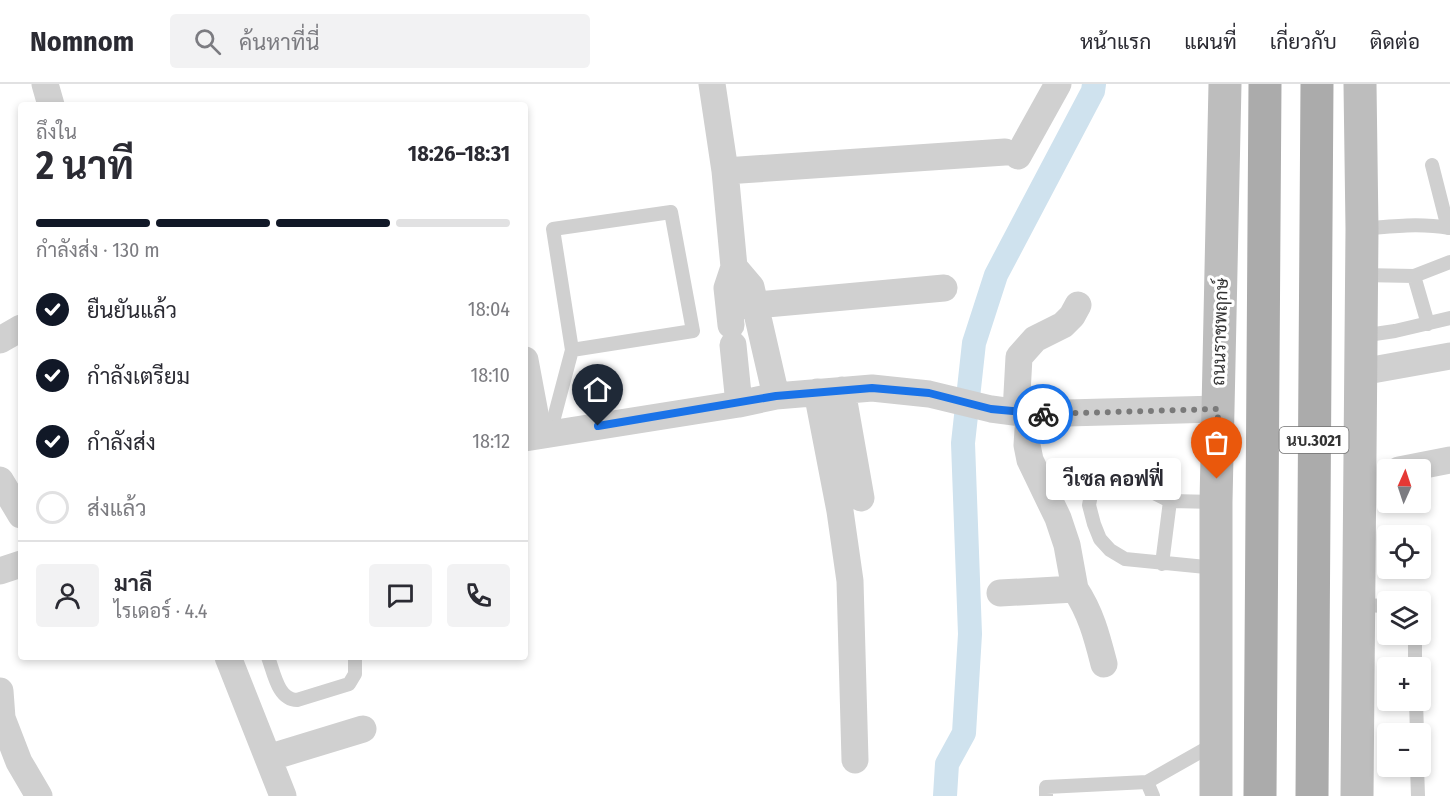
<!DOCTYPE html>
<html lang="th">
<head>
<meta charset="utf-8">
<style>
  :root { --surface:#fff; --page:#f2f2f3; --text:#2b2b33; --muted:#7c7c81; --line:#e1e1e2; --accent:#111827 }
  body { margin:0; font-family:"Fira Sans Condensed",Sarabun,sans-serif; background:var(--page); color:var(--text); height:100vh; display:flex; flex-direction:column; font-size:22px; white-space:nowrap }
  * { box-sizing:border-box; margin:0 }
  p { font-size:20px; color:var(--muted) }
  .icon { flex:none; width:33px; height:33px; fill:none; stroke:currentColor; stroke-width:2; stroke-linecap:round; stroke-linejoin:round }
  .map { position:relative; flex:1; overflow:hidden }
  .details { position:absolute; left:18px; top:18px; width:510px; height:558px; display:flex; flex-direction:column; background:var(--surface); border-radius:6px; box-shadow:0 3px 9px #0003 }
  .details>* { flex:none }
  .needle { width:39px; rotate:3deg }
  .fabs { position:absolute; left:1377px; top:375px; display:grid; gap:12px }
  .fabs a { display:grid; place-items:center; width:54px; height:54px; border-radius:6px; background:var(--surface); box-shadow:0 3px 9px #0003; font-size:30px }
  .pin { position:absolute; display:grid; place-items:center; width:51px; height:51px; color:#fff; margin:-62px -26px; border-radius:50% 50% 50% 0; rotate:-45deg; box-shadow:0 0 6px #0007 }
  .pin .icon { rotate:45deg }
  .courier { position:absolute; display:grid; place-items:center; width:60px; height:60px; margin:-30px; border:4px solid #1a73e8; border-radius:50%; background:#fff; color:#222; box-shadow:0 2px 8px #0007 }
  .bubble { position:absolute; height:42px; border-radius:6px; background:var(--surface); box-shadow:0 3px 9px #0003; font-size:20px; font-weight:700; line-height:42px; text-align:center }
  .head em { font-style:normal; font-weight:700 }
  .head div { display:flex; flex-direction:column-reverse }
  .head { display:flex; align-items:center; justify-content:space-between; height:102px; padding:0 18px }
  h1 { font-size:39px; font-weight:700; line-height:45px }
  .bar { display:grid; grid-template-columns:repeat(4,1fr); gap:9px 6px; align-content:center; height:72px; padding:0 18px }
  .bar i { height:8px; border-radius:4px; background:var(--line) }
  .bar .current { background:var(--accent) }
  .bar p { grid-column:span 4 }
  .line { display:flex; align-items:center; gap:15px; padding:0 18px; border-top:2px solid var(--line) }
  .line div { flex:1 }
  .round { display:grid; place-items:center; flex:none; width:63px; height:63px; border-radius:6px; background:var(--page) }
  ol { padding:0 18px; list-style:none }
  li { display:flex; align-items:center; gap:18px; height:66px }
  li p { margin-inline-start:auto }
  li .icon { padding:6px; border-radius:50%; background:var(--accent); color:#fff; stroke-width:4 }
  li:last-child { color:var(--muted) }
  li i { width:33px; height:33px; border:3px solid var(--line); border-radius:50% }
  header { display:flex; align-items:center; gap:36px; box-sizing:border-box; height:84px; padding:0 30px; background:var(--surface); border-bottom:2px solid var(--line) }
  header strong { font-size:28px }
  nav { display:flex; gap:33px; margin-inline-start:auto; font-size:21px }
  .search { width:420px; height:54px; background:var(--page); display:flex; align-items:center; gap:15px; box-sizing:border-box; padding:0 21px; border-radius:6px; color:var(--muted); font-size:22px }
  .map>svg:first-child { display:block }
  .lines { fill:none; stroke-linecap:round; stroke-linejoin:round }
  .canal { stroke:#cfe2ee; stroke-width:24 }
  .service { stroke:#d0d0d0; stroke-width:14 }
  .minor { stroke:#d0d0d0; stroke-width:27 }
  .secondary { stroke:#bdbdbd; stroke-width:33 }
  .primary { stroke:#ababab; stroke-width:33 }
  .done { stroke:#7a7a7a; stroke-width:6; stroke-dasharray:0 10.8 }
  .route { stroke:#1a73e8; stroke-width:8 }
  .labels { text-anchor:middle; stroke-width:6; stroke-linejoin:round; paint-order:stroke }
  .shield { fill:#fff; stroke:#707070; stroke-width:1.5 }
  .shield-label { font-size:16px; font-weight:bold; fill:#333 }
  .street-label { font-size:18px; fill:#333; stroke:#fff }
</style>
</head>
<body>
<header>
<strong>Nomnom</strong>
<div class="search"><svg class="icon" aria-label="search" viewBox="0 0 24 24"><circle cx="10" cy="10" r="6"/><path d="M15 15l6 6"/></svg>ค้นหาที่นี่</div>
<nav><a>หน้าแรก</a><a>แผนที่</a><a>เกี่ยวกับ</a><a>ติดต่อ</a></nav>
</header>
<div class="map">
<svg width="1450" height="712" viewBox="0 0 1450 712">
  <rect width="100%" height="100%" fill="#fff"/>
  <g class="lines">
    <path class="canal" d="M945,712L947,680L964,649L970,550L963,359L974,259L996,191L1093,7L1094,0"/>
    <path class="service" d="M1432,81L1448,144
      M1362,145C1392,142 1420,139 1450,144
      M1362,191L1414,192L1450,178
      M1414,192L1428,240
      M1361,252L1395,247L1450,234
      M550,349L572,266L553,145L671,128L693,247L572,266
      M1162,480L1170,417
      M1216,484L1125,475L1110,466L1100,455L1094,440L1089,421L1091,411L1104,401L1120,399L1138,401L1170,417L1216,418
      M1360,521L1388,522
      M1415,550V584
      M268,573C274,589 278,616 297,616L349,600L355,590V573
      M1416,616L1417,650
      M1417,682L1418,712
      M1147,698L1153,712
      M1046,712V703L1147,698L1214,660"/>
    <path class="minor" d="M45,0L51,21
      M712,0L725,87L734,183L727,204L731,241
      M1018,72L1058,0
      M725,87L1005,68
      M734,183L751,203L776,312
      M729,222L757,221L944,204
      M0,256L21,244
      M733,261L739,320
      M525,276L539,351
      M1361,288L1450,272
      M842,306L861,414
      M817,308L840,427L850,497L855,676
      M1016,328L1019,273L1035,255L1063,241L1072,232L1078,221
      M525,354L739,320L776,312L872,304L929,310L991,325L1029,330L1218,325
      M1399,386L1450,376
      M0,396L21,431
      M0,487L21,480
      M1075,505C1091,529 1097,553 1104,580
      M1000,509L1075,505L1067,461L1058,434L1030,376L1027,361L1029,330
      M228,573L283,712
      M0,607L2,634L19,678L39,712
      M268,674L363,645"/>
    <path class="secondary" d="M1216,712V418L1225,0
      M1357,712L1362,145L1360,0"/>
    <path class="primary" d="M1260,712L1265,0
      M1312,712L1317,0"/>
  </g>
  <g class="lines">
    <path class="done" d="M1043,330L1218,325L1217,395"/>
    <path class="route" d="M598,342L776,312L872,304L929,309L991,325L1043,330"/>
  </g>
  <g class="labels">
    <rect class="shield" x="1279.5" y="343" width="69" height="26" rx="4.5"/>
    <g class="shield-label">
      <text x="1314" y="362">นบ.3021</text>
    </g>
    <g class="street-label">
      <text transform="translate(1220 248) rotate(-88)" y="6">ถนนราชพฤกษ์</text>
    </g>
  </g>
</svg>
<div class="fabs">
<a><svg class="needle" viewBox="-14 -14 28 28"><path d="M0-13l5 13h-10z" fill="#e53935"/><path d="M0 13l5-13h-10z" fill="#7c7c81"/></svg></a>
<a><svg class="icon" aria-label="locate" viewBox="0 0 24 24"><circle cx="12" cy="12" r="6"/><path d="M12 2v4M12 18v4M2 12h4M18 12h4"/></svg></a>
<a><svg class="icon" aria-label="layers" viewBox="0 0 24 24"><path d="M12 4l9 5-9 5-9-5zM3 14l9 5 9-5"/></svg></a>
<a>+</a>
<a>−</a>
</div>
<div class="pin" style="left:1217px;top:395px;background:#ea580c"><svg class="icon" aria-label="bag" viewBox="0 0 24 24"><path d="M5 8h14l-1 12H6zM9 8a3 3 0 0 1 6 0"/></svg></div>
<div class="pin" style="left:598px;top:342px;background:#1f2937"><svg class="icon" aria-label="home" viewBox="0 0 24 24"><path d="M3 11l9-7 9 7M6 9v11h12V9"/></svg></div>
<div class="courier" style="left:1043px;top:330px"><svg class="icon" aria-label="bike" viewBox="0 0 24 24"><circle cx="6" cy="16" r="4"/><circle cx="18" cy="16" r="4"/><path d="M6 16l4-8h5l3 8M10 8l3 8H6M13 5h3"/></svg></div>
<div class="bubble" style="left:1046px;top:374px;width:135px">วีเซล คอฟฟี่</div>
<section class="details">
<div class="head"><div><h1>2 นาที</h1><p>ถึงใน</p></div><em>18:26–18:31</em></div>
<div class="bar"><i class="current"></i><i class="current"></i><i class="current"></i><i></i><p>กำลังส่ง · 130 m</p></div>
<ol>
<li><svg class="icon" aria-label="check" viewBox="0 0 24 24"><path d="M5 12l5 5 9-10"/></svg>ยืนยันแล้ว<p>18:04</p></li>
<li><svg class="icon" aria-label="check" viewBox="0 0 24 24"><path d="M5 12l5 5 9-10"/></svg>กำลังเตรียม<p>18:10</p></li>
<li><svg class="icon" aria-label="check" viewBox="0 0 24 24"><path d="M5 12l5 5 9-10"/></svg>กำลังส่ง<p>18:12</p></li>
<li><i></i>ส่งแล้ว</li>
</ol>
<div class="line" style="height:108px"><a class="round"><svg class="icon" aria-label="person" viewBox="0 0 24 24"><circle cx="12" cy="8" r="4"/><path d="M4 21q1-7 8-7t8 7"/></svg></a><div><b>มาลี</b><p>ไรเดอร์ · 4.4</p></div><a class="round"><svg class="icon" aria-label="chat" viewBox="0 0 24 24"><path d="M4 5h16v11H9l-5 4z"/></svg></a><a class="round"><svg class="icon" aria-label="phone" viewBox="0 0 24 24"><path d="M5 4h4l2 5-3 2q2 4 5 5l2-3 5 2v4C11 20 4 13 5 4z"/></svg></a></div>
</section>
</div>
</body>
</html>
